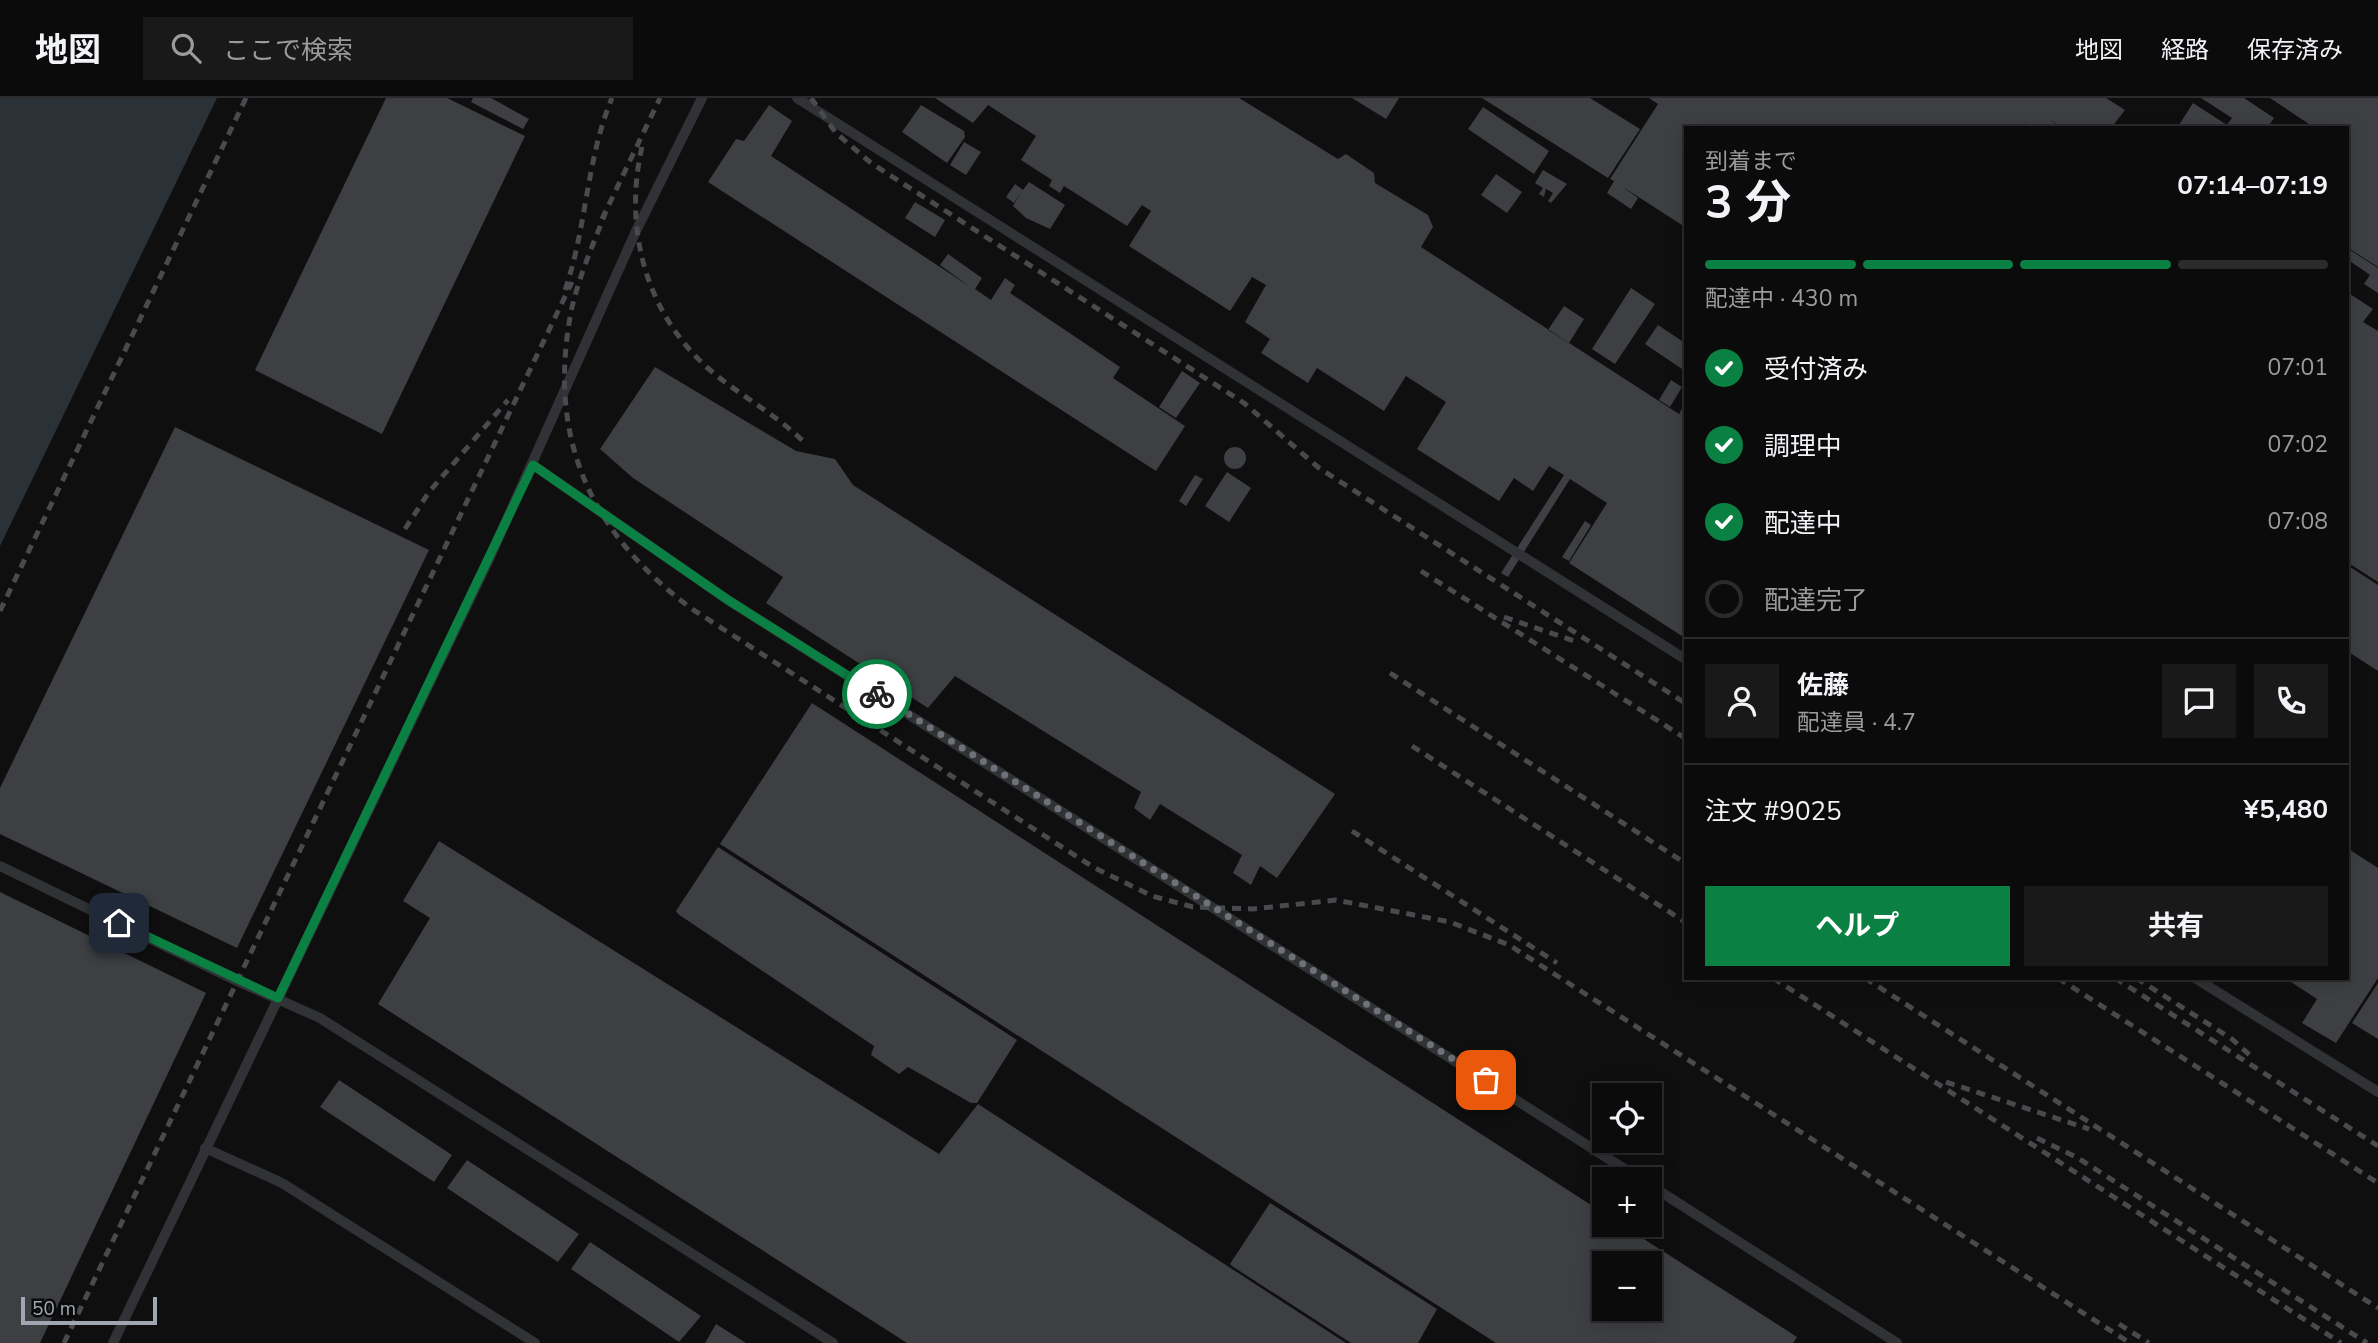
<!DOCTYPE html>
<html lang="ja">
<head>
<meta charset="utf-8">
<style>
  :root { --surface:#0b0b0c; --page:#19191a; --text:#f1f3f6; --muted:#9a9b9d; --line:#2b2b2d; --accent:#0b8043 }
  body { margin:0; font-family:"Nunito Sans","Noto Sans JP",sans-serif; background:var(--page); color:var(--text); height:100vh; display:flex; flex-direction:column; font-size:26px; white-space:nowrap }
  * { box-sizing:border-box; margin:0 }
  p { font-size:23px; color:var(--muted) }
  .icon { flex:none; width:38px; height:38px; fill:none; stroke:currentColor; stroke-width:2; stroke-linecap:round; stroke-linejoin:round }
  .map { position:relative; flex:1; overflow:hidden }
  .details { position:absolute; left:1684px; top:28px; width:665px; height:854px; display:flex; flex-direction:column; background:var(--surface); border-radius:0px; box-shadow:0 4px 18px #0003,0 0 0 2px var(--line) }
  .details>* { flex:none }
  .tools { position:absolute; left:1592px; top:985px; display:grid; gap:14px }
  .tools a { display:grid; place-items:center; width:70px; height:70px; border-radius:0px; background:var(--surface); box-shadow:0 4px 18px #0003,0 0 0 2px var(--line); font-size:35px }
  .scale { position:absolute; left:21px; bottom:18px; width:136px; box-sizing:border-box; padding-left:7px; border:4px solid #a1a7b0; border-top:0; font-size:19px; line-height:24px; white-space:nowrap; color:#a1a7b0; -webkit-text-stroke:5px #0a0a0b; paint-order:stroke }
  .pin { position:absolute; display:grid; place-items:center; width:60px; height:60px; color:#fff; margin:-30px; border-radius:14px; box-shadow:0 4px 10px #0006 }
  .courier { position:absolute; display:grid; place-items:center; width:70px; height:70px; margin:-35px; border:5px solid #0b8043; border-radius:50%; background:#fff; color:#222; box-shadow:0 2px 9px #0007 }
  .summary em { font-style:normal; font-weight:700 }
  .summary div { display:flex; flex-direction:column-reverse }
  .summary { display:flex; align-items:center; justify-content:space-between; height:119px; padding:0 21px }
  h1 { font-size:46px; font-weight:700; line-height:52px }
  .bar { display:grid; grid-template-columns:repeat(4,1fr); gap:10px 7px; align-content:center; height:84px; padding:0 21px }
  .bar i { height:9px; border-radius:5px; background:var(--line) }
  .bar .current { background:var(--accent) }
  .bar p { grid-column:span 4 }
  .line { display:flex; align-items:center; gap:18px; padding:0 21px; border-top:2px solid var(--line) }
  .line div { flex:1 }
  .round { display:grid; place-items:center; flex:none; width:74px; height:74px; border-radius:0px; background:var(--page) }
  ol { padding:0 21px; list-style:none }
  li { display:flex; align-items:center; gap:21px; height:77px }
  li p { margin-inline-start:auto }
  li .icon { padding:7px; border-radius:50%; background:var(--accent); color:#fff; stroke-width:4 }
  li:last-child { color:var(--muted) }
  li i { width:38px; height:38px; border:4px solid var(--line); border-radius:50% }
  .action { display:flex; gap:14px; margin-top:auto; padding:14px 21px }
  .action a { flex:1; height:80px; border-radius:0px; background:var(--accent); color:#fff; font-size:28px; font-weight:700; line-height:80px; text-align:center }
  .action a+a { background:var(--page); color:var(--text) }
  header { display:flex; align-items:center; gap:42px; box-sizing:border-box; height:98px; padding:0 35px; background:var(--surface); border-bottom:2px solid var(--line) }
  header strong { font-size:33px }
  nav { display:flex; gap:38px; margin-inline-start:auto; font-size:24px }
  .search { width:490px; height:63px; background:var(--page); display:flex; align-items:center; gap:18px; box-sizing:border-box; padding:0 24px; border-radius:0px; color:var(--muted); font-size:26px }
  .map>svg:first-child { display:block }
  .water { fill:#2a3238 }
  .building { fill:#3e3f43; fill-rule:evenodd }
  .lines { fill:none; stroke-linecap:round; stroke-linejoin:round }
  .service { stroke:#313235; stroke-width:10 }
  .rail { stroke:#484a4e; stroke-width:5; stroke-dasharray:9 7; stroke-linecap:butt }
  .done { stroke:#6e7278; stroke-width:7; stroke-dasharray:0 12.6 }
  .route { stroke:#0b8043; stroke-width:9 }
</style>
</head>
<body>
<header>
<strong>地図</strong>
<div class="search"><svg class="icon" aria-label="search" viewBox="0 0 24 24"><circle cx="10" cy="10" r="6"/><path d="M15 15l6 6"/></svg>ここで検索</div>
<nav><a>地図</a><a>経路</a><a>保存済み</a></nav>
</header>
<div class="map">
<svg width="2378" height="1245" viewBox="0 0 2378 1245">
  <rect width="100%" height="100%" fill="#0f0f10"/>
  <path class="water" d="M0,0H217L0,448Z"/>
  <path class="building" d="M386,0H447L525,38L382,336L255,272Z
    M473,0H491L529,21L523,31L471,4Z
    M935,0H1239L1338,61L1346,56L1374,75L1375,85L1428,117L1433,129L1421,149L1679,316L1685,305V540L1569,465L1607,405L1570,381L1508,479L1501,475L1564,377L1549,368L1533,393L1514,380L1499,403L1417,351L1446,304L1406,278L1384,313L1317,270L1308,285L1261,255L1270,241L1245,224L1266,187L1252,179L1230,213L1129,148L1151,113L1142,107L1127,128L1064,88L1060,95L1049,88L1052,82L1021,62L1036,38L988,7L973,25Z
    M1352,0H1399L1386,21Z
    M1482,0H1590L1640,31L1608,80Z
    M1649,0H2106L2125,12L2111,30H2063L2049,21L2061,30H2024L2027,23L2023,30H1685V129L1623,89L1638,100L1631,111L1607,95L1614,83L1610,81L1658,6Z
    M2201,0H2244L2274,20L2267,30H2177L2193,5L2227,27L2232,20Z
    M2270,0H2378V169L2347,149V30H2315Z
    M769,7L792,23L771,58L969,188L940,167L948,156L982,180L975,191L991,202L1005,180L1015,187L1010,195L1120,269L1113,280L1185,328L1156,373L708,84L736,41L744,43Z
    M921,7L964,33L965,39L947,65L902,34Z
    M1483,9L1549,53L1534,76L1468,31Z
    M964,44L981,54L966,77L950,67Z
    M1543,72L1567,86L1551,105L1548,103L1553,95L1546,91L1544,99L1539,96L1543,90L1535,85Z
    M1496,76L1522,94L1507,115L1481,97Z
    M1029,84L1065,107L1050,131L1026,120L1013,108L1021,94L1014,105L1006,99L1015,86L1023,92Z
    M915,104L945,122L935,139L905,120Z
    M2347,150L2378,170V195L2364,186L2370,177L2347,161Z
    M1631,190L1655,206L1615,266L1592,251Z
    M2347,194L2373,211L2363,224L2378,233V484L2347,464Z
    M1564,208L1584,221L1569,245L1548,232Z
    M1658,227L1685,245V273L1645,246Z
    M655,269L796,353L835,361L853,387L1335,696L1277,780L1260,768L1251,787L1233,775L1242,757L1160,706L1150,722L1134,710L1141,694L955,578L928,610L766,505L783,479L633,380L600,351Z
    M1182,273L1200,285L1176,320L1159,309Z
    M1671,282L1682,289L1670,309L1659,302Z
    M175,329L429,452L237,850L0,736V690Z
    M1224 360a11 11 0 1 1 22 0a11 11 0 1 1-22 0Z
    M1227,374L1251,390L1229,424L1205,408Z
    M1195,377L1203,381L1186,408L1179,403Z
    M1585,423L1591,427L1569,463L1562,459Z
    M2347,467L2378,487V573L2347,553Z
    M812,605L1605,1116V1127H1622L1797,1239L1793,1245H1496L720,746ZM1605,1166H1650V1211H1605Z
    M439,743L939,1056L978,1006L1346,1245H907L378,906L430,820L403,803Z
    M718,749L1017,942L977,1005H971L908,969L899,976L871,957L874,948L678,816L676,813Z
    M2347,750L2378,770V880L2336,945L2302,925L2317,901L2285,880H2347Z
    M0,794L206,895L40,1245H0Z
    M2378,885V941L2352,925Z
    M339,982L452,1057L434,1084L320,1009Z
    M467,1062L579,1136L558,1164L447,1090Z
    M1270,1105L1437,1211L1418,1245H1351L1232,1168L1230,1166Z
    M590,1144L701,1218L679,1244L571,1171Z
    M716,1226L746,1245H705Z"/>
  <g class="lines">
    <path class="service" d="M797,0L1685,561
      M533,367L728,502L1642,1082
      M0,768L237,883L320,920L833,1245
      M2195,880L2378,994
      M205,1050L282,1085L535,1245
      M1650,1087L1897,1245
      M113,1245L490,459L636,133L702,0"/>
    <path class="rail" d="M811,0L836,35L871,65L1244,305L1319,370L1685,605
      M642,49C623,131 646,216 710,272C739,297 774,315 803,343
      M606,113C594,145 578,180 571,214C547,340 590,435 692,511L1093,769L1152,798L1193,809L1253,811L1336,802L1450,824L1509,847L2130,1245
      M602,121L660,0
      M565,192C587,129 586,62 612,0
      M405,431L429,394L508,302
      M1421,473L1685,640
      M0,513L246,0
      M1504,519L1577,544
      M1390,575L1685,765
      M1412,648L1685,824
      M1352,733L1557,865
      M1773,880L2341,1245
      M1865,880L2378,1210
      M2058,880L2378,1085
      M2115,880L2378,1048
      M2136,880L2232,941L2254,961
      M1946,984L2089,1031
      M2037,1040L2078,1060L2367,1245
      M2119,1226L2149,1245
      M64,1245L572,184"/>
  </g>
  <g class="lines">
    <path class="done" d="M877,596L1486,982"/>
    <path class="route" d="M119,825L278,900L533,367L728,502L877,596"/>
  </g>
</svg>
<div class="tools">
<a><svg class="icon" aria-label="locate" viewBox="0 0 24 24"><circle cx="12" cy="12" r="6"/><path d="M12 2v4M12 18v4M2 12h4M18 12h4"/></svg></a>
<a>+</a>
<a>−</a>
</div>
<div class="scale">50 m</div>
<div class="pin" style="left:1486px;top:982px;background:#ea580c"><svg class="icon" aria-label="bag" viewBox="0 0 24 24"><path d="M5 8h14l-1 12H6zM9 8a3 3 0 0 1 6 0"/></svg></div>
<div class="pin" style="left:119px;top:825px;background:#1f2937"><svg class="icon" aria-label="home" viewBox="0 0 24 24"><path d="M3 11l9-7 9 7M6 9v11h12V9"/></svg></div>
<div class="courier" style="left:877px;top:596px"><svg class="icon" aria-label="bike" viewBox="0 0 24 24"><circle cx="6" cy="16" r="4"/><circle cx="18" cy="16" r="4"/><path d="M6 16l4-8h5l3 8M10 8l3 8H6M13 5h3"/></svg></div>
<section class="details">
<div class="summary"><div><h1>3 分</h1><p>到着まで</p></div><em>07:14–07:19</em></div>
<div class="bar"><i class="current"></i><i class="current"></i><i class="current"></i><i></i><p>配達中 · 430 m</p></div>
<ol>
<li><svg class="icon" aria-label="check" viewBox="0 0 24 24"><path d="M5 12l5 5 9-10"/></svg>受付済み<p>07:01</p></li>
<li><svg class="icon" aria-label="check" viewBox="0 0 24 24"><path d="M5 12l5 5 9-10"/></svg>調理中<p>07:02</p></li>
<li><svg class="icon" aria-label="check" viewBox="0 0 24 24"><path d="M5 12l5 5 9-10"/></svg>配達中<p>07:08</p></li>
<li><i></i>配達完了</li>
</ol>
<div class="line" style="height:126px"><a class="round"><svg class="icon" aria-label="person" viewBox="0 0 24 24"><circle cx="12" cy="8" r="4"/><path d="M4 21q1-7 8-7t8 7"/></svg></a><div><b>佐藤</b><p>配達員 · 4.7</p></div><a class="round"><svg class="icon" aria-label="chat" viewBox="0 0 24 24"><path d="M4 5h16v11H9l-5 4z"/></svg></a><a class="round"><svg class="icon" aria-label="phone" viewBox="0 0 24 24"><path d="M5 4h4l2 5-3 2q2 4 5 5l2-3 5 2v4C11 20 4 13 5 4z"/></svg></a></div>
<div class="line" style="height:91px"><div>注文 #9025</div><b>¥5,480</b></div>
<div class="action"><a>ヘルプ</a><a>共有</a></div>
</section>
</div>
</body>
</html>
